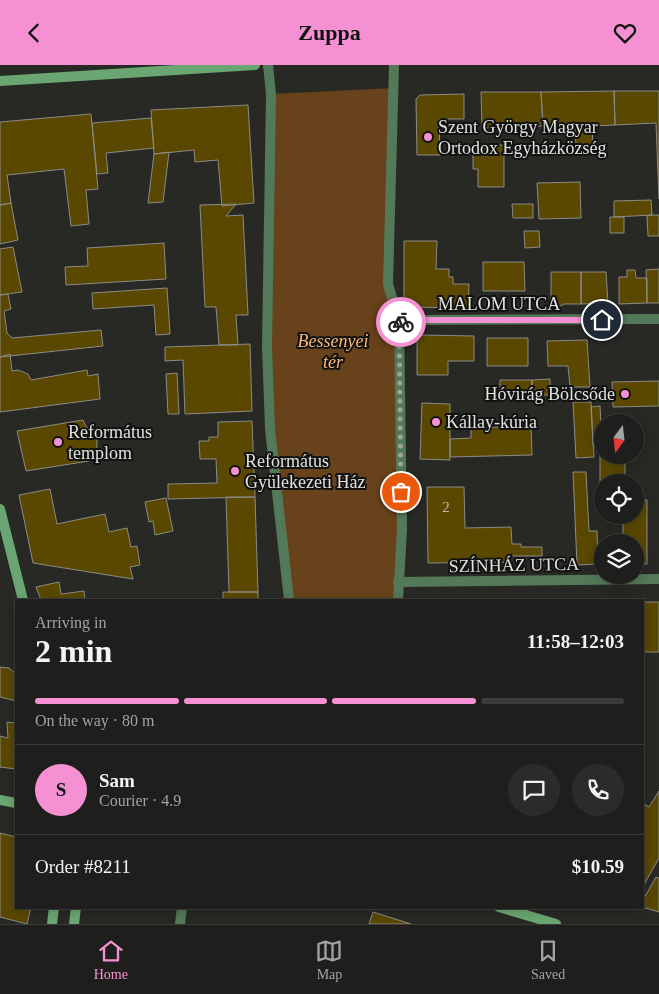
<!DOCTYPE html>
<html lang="en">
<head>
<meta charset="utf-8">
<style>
  :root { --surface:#1e1f1c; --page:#2b2c29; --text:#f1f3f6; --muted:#a1a2a3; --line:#3c3d3b; --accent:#f591d2 }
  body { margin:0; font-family:"Times New Roman",serif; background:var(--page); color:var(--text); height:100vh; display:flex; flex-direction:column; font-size:19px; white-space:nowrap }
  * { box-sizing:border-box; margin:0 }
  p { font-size:16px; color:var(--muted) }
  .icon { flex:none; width:28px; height:28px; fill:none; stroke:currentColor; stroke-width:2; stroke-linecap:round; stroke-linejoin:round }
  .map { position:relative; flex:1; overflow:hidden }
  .details { position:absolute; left:15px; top:534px; width:629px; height:310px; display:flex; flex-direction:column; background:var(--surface); border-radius:0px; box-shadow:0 2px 12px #0003,0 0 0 1px var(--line) }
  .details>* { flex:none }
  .needle { width:32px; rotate:195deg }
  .tools { position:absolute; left:594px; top:349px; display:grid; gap:10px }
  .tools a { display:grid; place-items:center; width:50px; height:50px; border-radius:50%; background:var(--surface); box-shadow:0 2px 12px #0003,0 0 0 1px var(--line); font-size:25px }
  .pin { position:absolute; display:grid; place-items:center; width:42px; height:42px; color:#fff; margin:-21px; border:2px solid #fff; border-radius:50%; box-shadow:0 1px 5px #0007 }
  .courier { position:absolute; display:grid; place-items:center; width:50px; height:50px; margin:-25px; border:4px solid #f591d2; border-radius:50%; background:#fff; color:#222; box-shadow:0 1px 6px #0007 }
  .head em { font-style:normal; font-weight:600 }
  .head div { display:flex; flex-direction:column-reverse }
  .head { display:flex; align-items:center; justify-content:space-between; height:85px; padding:0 20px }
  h1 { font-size:32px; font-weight:600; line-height:38px }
  .bar { display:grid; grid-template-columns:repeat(4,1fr); gap:8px 5px; align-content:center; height:60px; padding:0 20px }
  .bar i { height:6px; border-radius:4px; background:var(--line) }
  .bar .selected { background:var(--accent) }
  .bar p { grid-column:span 4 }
  .line { display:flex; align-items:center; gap:12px; padding:0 20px; border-top:1px solid var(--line) }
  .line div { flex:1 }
  .round { display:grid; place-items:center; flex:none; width:52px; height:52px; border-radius:26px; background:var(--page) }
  header { display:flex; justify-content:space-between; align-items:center; height:65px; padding:0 20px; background:var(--accent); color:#111; font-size:22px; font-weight:600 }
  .menu { display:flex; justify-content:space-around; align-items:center; height:70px; border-top:1px solid var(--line); background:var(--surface); font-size:14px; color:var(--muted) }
  .menu a { display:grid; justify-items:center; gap:2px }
  .menu .selected { color:var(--accent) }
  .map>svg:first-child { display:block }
  .green { fill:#67421b }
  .building { fill:#5a4800; stroke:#8c8b86 }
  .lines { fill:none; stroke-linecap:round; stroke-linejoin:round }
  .street { stroke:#537958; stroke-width:10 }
  .secondary { stroke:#6aa672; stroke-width:10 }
  .done { stroke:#a0a19f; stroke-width:5; stroke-dasharray:0 9 }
  .route { stroke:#f591d2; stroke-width:6 }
  .poi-dot { fill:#f591d2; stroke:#111110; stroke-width:2 }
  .labels { text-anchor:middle; stroke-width:4; stroke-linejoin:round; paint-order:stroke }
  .number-label { font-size:15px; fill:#bfbca8 }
  .poi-label { font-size:18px; fill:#e1e2e0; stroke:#111110; text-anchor:start }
  .street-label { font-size:18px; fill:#e1e2e0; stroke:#111110 }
  .park-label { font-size:18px; font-style:italic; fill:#fcb874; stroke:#111110 }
</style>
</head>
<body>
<header><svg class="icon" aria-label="back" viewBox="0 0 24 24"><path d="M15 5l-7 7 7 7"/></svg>Zuppa<svg class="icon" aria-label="heart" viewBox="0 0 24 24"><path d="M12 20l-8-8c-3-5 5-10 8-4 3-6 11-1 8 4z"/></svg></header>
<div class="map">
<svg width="659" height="859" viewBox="0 0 659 859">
  <rect width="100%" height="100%" fill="#282925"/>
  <path class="green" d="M394,23L388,219L399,257L398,535H289L270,364L271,29Z"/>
  <path class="building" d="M614,26H659V134L656,58L615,60Z
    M614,26L615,60L592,61L593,81H576L575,60L543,61L541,27Z
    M481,27H541L543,61L482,63Z
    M464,29V54H439L440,90H417L416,34L420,30Z
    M248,40L254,138L222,141L218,95L195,97L194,85L154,89L151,45Z
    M91,49L98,124L86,125L89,159L71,161L64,104L7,110L11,138L0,140V57Z
    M151,53L154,83L106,88L108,108L97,109L92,58Z
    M479,80H504V122H478V104H473V86H479Z
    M169,87L163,137L148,138L154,89Z
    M580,117L581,153L539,154L537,118Z
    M651,135L652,150L614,152V136Z
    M11,138L18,175L0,179V140Z
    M236,139L226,151L243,150L248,250H236L238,280H219L216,242H205L200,140Z
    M512,139H533V153H513Z
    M652,150H659V171H648L647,151Z
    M610,152H624V168H610Z
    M524,166H539L540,182L525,183Z
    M404,176H437L436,204H449V212H453V219H469L468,243L404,242Z
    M164,178L166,214L66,220L65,202L88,201L87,183Z
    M13,182L22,227L0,230V184Z
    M483,197H524L525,226H483Z
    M659,204V238H647L646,205Z
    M627,205H635L636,213H647V238L619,239V212H627Z
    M551,207H581V239H564L558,242L551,239Z
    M581,207H606L608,238L581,239Z
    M167,223L170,269L156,270L154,240L93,244L92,228Z
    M8,229L11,244L4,246L7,268L12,273L101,265L103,281L0,292V230Z
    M420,270L474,271V296H448V310H417V275Z
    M487,273H528V301H487Z
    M587,275L590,322H570L568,301H548L547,276Z
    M250,279L252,346L185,349L183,295L165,296V282Z
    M10,289L12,306L18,305L28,309L31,315L87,305L88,311L98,309L100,334L0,347V292Z
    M177,308L179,349H168L166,309Z
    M550,314V321L558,322L559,330H532V315Z
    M500,315H532V330H500Z
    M659,316V341L613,342L612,317Z
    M573,337H591L594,392L576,393Z
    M422,338L450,339V395L420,394Z
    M600,341L602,380L593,381L591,342Z
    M83,355L86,362L94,365L97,373V382L91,388L89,396L26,406L17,366Z
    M252,356L255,432L168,434V419L217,418L216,394H200L199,376H209V372H218V357Z
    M531,361L532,390L450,392V374L471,373V363Z
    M600,386H602V390H625V418H602V449L600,448Z
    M573,407H586L589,466H597L598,499L577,500Z
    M427,422H464L465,463L511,462L512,479H521V482H542V491H507V497L428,498Z
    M50,424L57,459L105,449L109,467L127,463L131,482L137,481L140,500L130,502L133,514L33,498L19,430Z
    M226,432H255L258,527H229Z
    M166,433L173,466L155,470L153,456L149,457L145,437Z
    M635,435H647V499H635V478H623V450H635Z
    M59,517L61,529L84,526L85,535H41L36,522Z
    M223,527H258V535H223Z
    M642,537H659V587H642Z
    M0,602L9,603L16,609V636L0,632Z
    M7,657L16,658V704L0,702V671L8,673Z
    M659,726V793L642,823V741L644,739L649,742Z
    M0,768L16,772V842H31L27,859L0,852Z
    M656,812L659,813V847L642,842V837Z
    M373,847L411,859H369Z"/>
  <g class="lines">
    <path class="street" d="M268,0L271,29L267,281L270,364L289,535
      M394,0L388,219L399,257L402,464L398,535
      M399,257L414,255L659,254
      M398,517L659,514
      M180,859L182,842"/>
    <path class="secondary" d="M0,16L255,0
      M0,444L23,535
      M0,735L16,738
      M499,842L556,859
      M52,859L54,842
      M74,859L76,842"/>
  </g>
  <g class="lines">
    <path class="done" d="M401,257H399L401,427"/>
    <path class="route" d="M401,257L414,255H602"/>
  </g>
  <g class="poi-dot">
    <circle cx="428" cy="72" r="5"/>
    <circle cx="625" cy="329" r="5"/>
    <circle cx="436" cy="357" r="5"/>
    <circle cx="58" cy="377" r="5"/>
    <circle cx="235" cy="406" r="5"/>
  </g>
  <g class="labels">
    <g class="number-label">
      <text x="446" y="447">2</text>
    </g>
    <g class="poi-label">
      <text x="438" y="68">Szent György Magyar<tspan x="438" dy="21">Ortodox Egyházközség</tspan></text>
      <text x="615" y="335" text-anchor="end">Hóvirág Bölcsőde</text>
      <text x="446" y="363">Kállay-kúria</text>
      <text x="68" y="373">Református<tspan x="68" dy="21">templom</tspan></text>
      <text x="245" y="402">Református<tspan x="245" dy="21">Gyülekezeti Ház</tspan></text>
    </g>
    <g class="street-label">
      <text x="499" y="245">MALOM UTCA</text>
      <text transform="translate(514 500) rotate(-1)" y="6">SZÍNHÁZ UTCA</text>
    </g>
    <g class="park-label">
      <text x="333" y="282">Bessenyei<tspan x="333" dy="21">tér</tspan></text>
    </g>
  </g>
</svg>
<div class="tools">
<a><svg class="needle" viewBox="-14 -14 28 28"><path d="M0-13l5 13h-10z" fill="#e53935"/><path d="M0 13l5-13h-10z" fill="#a1a2a3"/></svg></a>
<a><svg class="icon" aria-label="locate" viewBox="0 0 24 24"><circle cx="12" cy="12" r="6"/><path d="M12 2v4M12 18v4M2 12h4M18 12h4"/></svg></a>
<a><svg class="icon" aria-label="layers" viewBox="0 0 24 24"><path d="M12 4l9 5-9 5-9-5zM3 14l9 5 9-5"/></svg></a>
</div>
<div class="pin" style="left:401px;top:427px;background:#ea580c"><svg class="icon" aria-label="bag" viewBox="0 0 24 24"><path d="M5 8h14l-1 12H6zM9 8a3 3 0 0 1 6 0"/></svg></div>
<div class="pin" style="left:602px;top:255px;background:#1f2937"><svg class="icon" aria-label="home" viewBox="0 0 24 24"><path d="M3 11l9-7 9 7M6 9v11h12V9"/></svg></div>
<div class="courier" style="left:401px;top:257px"><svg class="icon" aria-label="bike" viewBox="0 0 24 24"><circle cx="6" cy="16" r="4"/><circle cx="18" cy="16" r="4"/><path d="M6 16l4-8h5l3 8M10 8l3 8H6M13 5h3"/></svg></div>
<section class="details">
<div class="head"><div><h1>2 min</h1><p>Arriving in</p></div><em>11:58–12:03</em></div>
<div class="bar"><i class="selected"></i><i class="selected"></i><i class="selected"></i><i></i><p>On the way · 80 m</p></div>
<div class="line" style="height:90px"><b class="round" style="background:var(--accent);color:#111">S</b><div><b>Sam</b><p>Courier · 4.9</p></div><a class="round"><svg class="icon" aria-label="chat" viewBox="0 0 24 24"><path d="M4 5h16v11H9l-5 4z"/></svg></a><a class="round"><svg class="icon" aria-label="phone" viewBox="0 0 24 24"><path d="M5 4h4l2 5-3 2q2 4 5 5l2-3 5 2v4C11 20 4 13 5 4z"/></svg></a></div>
<div class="line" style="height:65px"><div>Order #8211</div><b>$10.59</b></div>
</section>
</div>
<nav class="menu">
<a class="selected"><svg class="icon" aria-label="home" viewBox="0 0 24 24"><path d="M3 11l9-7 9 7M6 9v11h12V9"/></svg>Home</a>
<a><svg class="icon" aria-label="map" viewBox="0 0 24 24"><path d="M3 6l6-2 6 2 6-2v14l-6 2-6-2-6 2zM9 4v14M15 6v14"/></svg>Map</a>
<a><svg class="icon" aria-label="saved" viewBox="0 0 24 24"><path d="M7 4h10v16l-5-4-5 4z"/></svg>Saved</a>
</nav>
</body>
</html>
